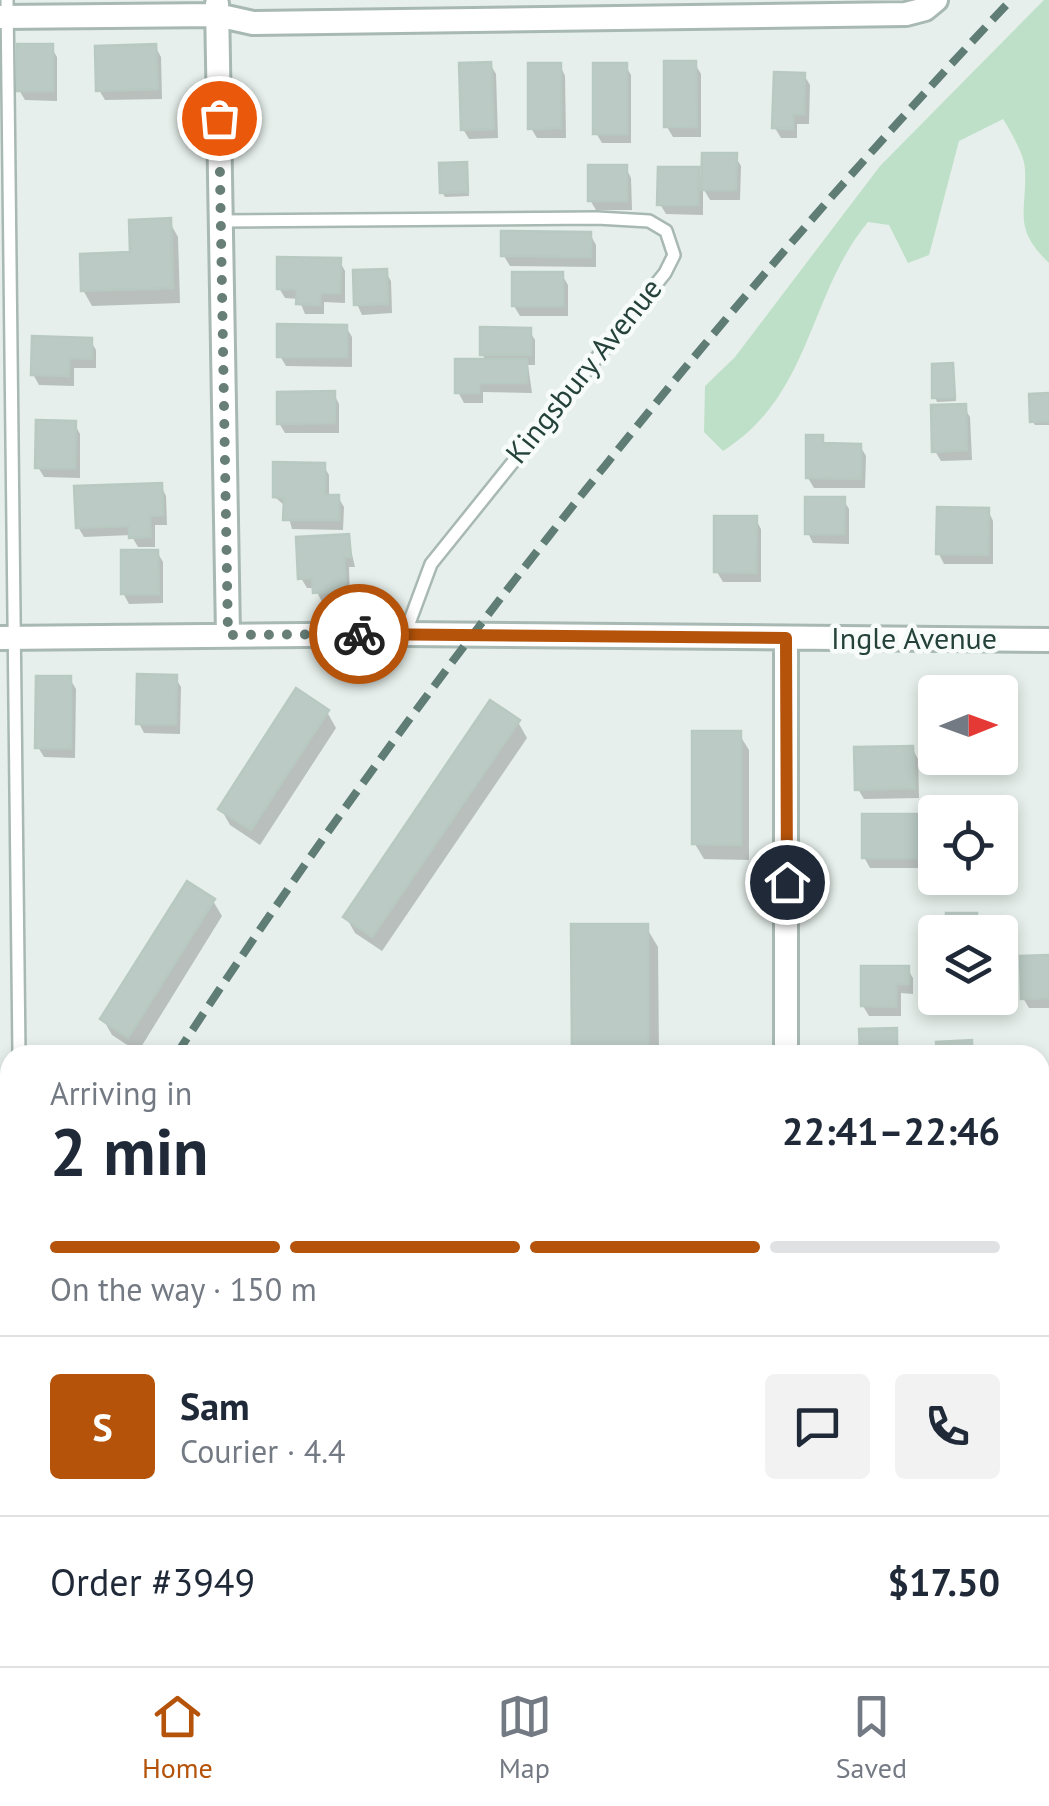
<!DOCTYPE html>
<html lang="en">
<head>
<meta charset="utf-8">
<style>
  :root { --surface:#fff; --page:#f2f2f3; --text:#1f2937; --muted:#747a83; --line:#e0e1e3; --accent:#b45309 }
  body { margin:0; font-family:"PT Sans",sans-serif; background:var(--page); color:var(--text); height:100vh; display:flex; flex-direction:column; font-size:38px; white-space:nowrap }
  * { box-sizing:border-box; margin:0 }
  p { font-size:32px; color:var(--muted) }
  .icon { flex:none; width:55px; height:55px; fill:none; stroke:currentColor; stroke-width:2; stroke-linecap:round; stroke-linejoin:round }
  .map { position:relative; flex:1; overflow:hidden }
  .drawer { position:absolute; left:0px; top:1045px; width:1050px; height:622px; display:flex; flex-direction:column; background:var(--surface); border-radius:30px 30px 0 0; box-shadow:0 5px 15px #0003 }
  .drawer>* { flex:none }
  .needle { width:65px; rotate:89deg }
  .tools { position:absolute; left:918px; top:675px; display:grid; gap:20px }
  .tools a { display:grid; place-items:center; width:100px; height:100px; border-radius:10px; background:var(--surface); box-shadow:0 5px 15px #0003; font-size:50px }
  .pin { position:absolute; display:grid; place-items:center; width:85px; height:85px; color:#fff; margin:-42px; border:5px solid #fff; border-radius:50%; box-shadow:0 2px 10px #0007 }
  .courier { position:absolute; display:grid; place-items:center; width:100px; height:100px; margin:-50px; border:8px solid #b45309; border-radius:50%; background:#fff; color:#222; box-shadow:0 2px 12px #0007 }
  .overview em { font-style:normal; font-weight:700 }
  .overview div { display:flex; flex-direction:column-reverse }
  .overview { display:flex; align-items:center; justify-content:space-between; height:170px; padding:0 50px }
  h1 { font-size:65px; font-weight:700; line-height:75px }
  .bar { display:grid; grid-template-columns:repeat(4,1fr); gap:15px 10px; align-content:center; height:120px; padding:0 50px }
  .bar i { height:12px; border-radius:8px; background:var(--line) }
  .bar .active { background:var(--accent) }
  .bar p { grid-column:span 4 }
  .line { display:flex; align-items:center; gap:25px; padding:0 50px; border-top:2px solid var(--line) }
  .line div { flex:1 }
  .round { display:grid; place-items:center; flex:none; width:105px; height:105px; border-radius:10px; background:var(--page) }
  .menu { display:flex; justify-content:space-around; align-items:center; height:140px; border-top:2px solid var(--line); background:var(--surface); font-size:28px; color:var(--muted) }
  .menu a { display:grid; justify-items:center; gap:5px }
  .menu .active { color:var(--accent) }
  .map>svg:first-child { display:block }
  .green { fill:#bfe0c8 }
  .shadow { fill:#0003 }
  .building { fill:#bbcac4; stroke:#b8c9c2; stroke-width:2.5 }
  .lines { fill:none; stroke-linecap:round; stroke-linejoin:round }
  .service-casing { stroke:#a8b8b2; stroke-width:16 }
  .minor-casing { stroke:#a8b8b2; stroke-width:28 }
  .service { stroke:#fff; stroke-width:11 }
  .minor { stroke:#fff; stroke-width:22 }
  .rail { stroke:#5f7d75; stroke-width:8; stroke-dasharray:20 10; stroke-linecap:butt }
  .done { stroke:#687f78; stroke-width:10; stroke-dasharray:0 18 }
  .route { stroke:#b45309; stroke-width:12 }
  .labels { text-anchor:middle; stroke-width:9; stroke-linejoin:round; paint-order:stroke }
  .street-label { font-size:30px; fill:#24423a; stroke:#f7fbf9 }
</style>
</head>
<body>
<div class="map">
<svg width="1049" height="1666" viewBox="0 0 1049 1666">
  <rect width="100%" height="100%" fill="#e6efeb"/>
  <path class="green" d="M1044,0H1049V263C1012,227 1027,214 1025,169C1024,154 1011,132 1003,119L959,141L929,255L908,263L889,225L868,222C808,294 812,395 723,451L704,432L705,386L735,357L880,166Z"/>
  <path class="shadow" d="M155,46L161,57L162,99L105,100L99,90Z
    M51,47L57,57V101L25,100L19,90Z
    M490,64L496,74L498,138L469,139L463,129Z
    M695,64L701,74V137H673L667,127Z
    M560,65L565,76L566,138H537L531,128Z
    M625,65L631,75V143H602L596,133Z
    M804,75L810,85L809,124H797V138H781L775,128Z
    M735,156L741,166L740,200H710L703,188V215L666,214L660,204L697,170L704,182Z
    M466,165L469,196L445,197L442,192Z
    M626,168L631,178L632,210H596L590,200Z
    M169,221L178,237L180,303L92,306L83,290Z
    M590,234L596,245V267L510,266L504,256Z
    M339,260L345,271V303L324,302V314H305L299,299L285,298L279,288Z
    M385,271L391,281L392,313L362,315L357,304Z
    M562,275L568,285V316H520L514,306Z
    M346,327L352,337V367L286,366L280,356Z
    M529,330L535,340V365H528L532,393L483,392V403H464L458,392L486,361L482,354Z
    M90,340L96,350V368H74V386L39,385L33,374Z
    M952,365L956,401L937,402L935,397Z
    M334,394L339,404V433H285L279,423Z
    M1049,395V425H1035L1032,421Z
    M964,407L970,417L972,460L941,461L935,451Z
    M74,423L80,434V478L44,477L38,467Z
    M822,438L826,446H860L866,456L865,488H814L808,478Z
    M323,465L329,475V497H338L344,507L343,530L292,529L286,507L275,497Z
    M161,486L166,496L167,525H155V547H138L131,535L84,537L78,527Z
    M843,499L849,509V544L813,543L808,533Z
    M988,510L993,521V564H944L939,554Z
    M755,518L761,529V582H723L717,572Z
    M348,537L355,567H349L350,601L322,602L315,588H307L301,578Z
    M157,552L163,562V603L129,604L123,593Z
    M175,677L181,687L180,734L144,733L139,723Z
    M70,679L76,689L75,758L44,757L38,747Z
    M327,712L336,728L260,845L230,825L221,809Z
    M518,722L527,738L382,951L355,933L346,917Z
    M739,734L749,750V860L704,859L695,844Z
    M912,748L918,759L919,798L864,799L858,789Z
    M916,816L922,826V868H870L864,857Z
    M213,901L222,916L138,1052L112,1035L103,1019Z
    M646,927L658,947L659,1055H575Z
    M1049,958V1008H1029L1023,998Z
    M907,968L913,978V994L901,993V1016H869L863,1006Z
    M944,998H974V1009H947Z
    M895,1031L901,1055H862Z
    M0,1079H10V1137H0Z
    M8,1155L10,1203L0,1204V1156Z
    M1049,1402V1473H1044L1040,1431H1045L1041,1424Z
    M1040,1517H1049V1561H1044L1049,1566V1602H1040Z
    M10,1646V1658H36V1664L12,1663L9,1659Z
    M263,1658H303V1663L312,1666H240L267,1663Z
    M399,1658H477V1666H399Z
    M517,1658H550L549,1666H517Z
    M688,1658H745V1666H688Z
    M853,1658H928L927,1666H855Z"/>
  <path class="building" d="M17,44H53V91H17Z
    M156,44L158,89L96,91L95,46Z
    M664,61H696L697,127H664Z
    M491,62L494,129L461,130L459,63Z
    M528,63H561V128L528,129Z
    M593,63H627V134H593Z
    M774,72L805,73L804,114H793V129L772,128Z
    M702,153H737L736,190H701Z
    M467,162L468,192L440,193L439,163Z
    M588,165H627V201H588Z
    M658,167H699L698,205H657Z
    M171,218L173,288L81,291L80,254L130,252L129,220Z
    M501,231L591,232V257L501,256Z
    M277,257L341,258L340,293H320V305L296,304L297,289H277Z
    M387,269L388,304L354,305L353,270Z
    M512,272H563V306H512Z
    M277,324L347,325V357H277Z
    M480,327L531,328V355H480Z
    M32,336L92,338V359L69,358V376L31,375Z
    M455,359H527V383H479V393H455Z
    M953,363L955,398H932V364Z
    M335,391V423L277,424V392Z
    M1049,393V421L1030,422L1029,394Z
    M966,404L967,450L932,452L931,405Z
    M36,420L76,421L75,468H35Z
    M806,435H823V443L861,444V479L806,478Z
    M273,462L325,463V495H339V520H283L284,498L273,497Z
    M162,483L163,515L150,516L151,537L129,538V526L76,528L74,486Z
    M805,497H845L844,534H805Z
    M937,507L989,508L988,555L936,554Z
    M714,516H757L756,573L714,572Z
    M349,534L351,557H344L346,591L313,593L312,578L298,579L296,537Z
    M121,550H158L159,594H121Z
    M137,674L177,675L176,724H136Z
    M36,676H71V748H35Z
    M296,688L329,710L251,830L218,809Z
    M490,700L520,720L372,937L343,917Z
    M692,731H741V845L692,844Z
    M913,746L915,788L855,790L854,747Z
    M862,814H917V858H862Z
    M187,881L215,899L128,1038L100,1019Z
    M946,913H977V932H946Z
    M571,924H648V1055H572Z
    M1049,955V998L1021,999L1020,956Z
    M861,966H909V984H896V1007L861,1006Z
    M942,998H973V1005L942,1006Z
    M897,1028V1055H860L859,1029Z
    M972,1040V1055H937L936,1042Z
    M0,1077H10V1128H0Z
    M0,1153H9L10,1193L0,1194Z
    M1040,1400H1049V1425H1040Z
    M1040,1428H1049V1464H1040Z
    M1040,1515H1049V1552H1040Z
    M1040,1564H1049V1593H1040Z
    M74,1658H109V1666H75Z
    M396,1658H472L473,1666H396Z
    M514,1658H545V1666H514Z
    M685,1658H737L738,1666H685Z
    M851,1658H923V1664H851Z
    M237,1660L312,1661V1666H237Z"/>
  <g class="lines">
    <g class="service-casing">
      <path id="service" d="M7,0L19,1055
        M220,221L597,218L649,221L666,231L674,255L665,273L431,564L405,634
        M0,1226L10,1215
        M0,1617L10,1618
        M122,1658L123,1666
        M570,1658V1666
        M1004,1658V1666"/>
    </g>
    <g class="minor-casing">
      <path id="minor" d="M217,4L228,635
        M0,17L217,15L253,23L906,14L925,9L936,0
        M0,638L405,634L1049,640
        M786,638V1055
        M1040,1250H1049
        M354,1658V1666
        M788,1658V1666"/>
    </g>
    <use href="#service" class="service"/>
    <use href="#minor" class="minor"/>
    <path class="rail" d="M176,1055C422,679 703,327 1011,0
      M0,1332L10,1315"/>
  </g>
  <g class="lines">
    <path class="done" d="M219,118L228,635L359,634"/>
    <path class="route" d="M359,634L786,638L787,882"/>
  </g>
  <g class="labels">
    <g class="street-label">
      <text transform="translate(584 371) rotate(-51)" y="10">Kingsbury Avenue</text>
      <text x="914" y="649">Ingle Avenue</text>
    </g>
  </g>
</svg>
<div class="tools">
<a><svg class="needle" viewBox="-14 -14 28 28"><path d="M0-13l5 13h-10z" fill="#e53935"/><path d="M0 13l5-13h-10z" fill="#747a83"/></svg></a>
<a><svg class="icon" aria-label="locate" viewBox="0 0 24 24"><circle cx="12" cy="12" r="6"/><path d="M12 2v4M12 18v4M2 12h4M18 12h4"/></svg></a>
<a><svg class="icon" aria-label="layers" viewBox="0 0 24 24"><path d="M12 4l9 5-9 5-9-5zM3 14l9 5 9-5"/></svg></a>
</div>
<div class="pin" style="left:219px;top:118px;background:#ea580c"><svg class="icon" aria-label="bag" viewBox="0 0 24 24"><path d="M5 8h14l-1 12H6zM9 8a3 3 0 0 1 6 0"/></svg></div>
<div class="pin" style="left:787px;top:882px;background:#1f2937"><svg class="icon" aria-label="home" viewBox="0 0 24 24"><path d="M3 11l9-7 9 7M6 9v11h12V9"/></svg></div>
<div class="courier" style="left:359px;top:634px"><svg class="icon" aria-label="bike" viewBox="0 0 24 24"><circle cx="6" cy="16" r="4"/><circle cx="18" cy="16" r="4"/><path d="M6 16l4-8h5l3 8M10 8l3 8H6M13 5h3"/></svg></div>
<section class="drawer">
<div class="overview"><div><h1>2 min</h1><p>Arriving in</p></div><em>22:41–22:46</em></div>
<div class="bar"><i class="active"></i><i class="active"></i><i class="active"></i><i></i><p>On the way · 150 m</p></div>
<div class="line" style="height:180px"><b class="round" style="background:var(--accent);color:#fff">S</b><div><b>Sam</b><p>Courier · 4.4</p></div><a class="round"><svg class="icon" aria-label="chat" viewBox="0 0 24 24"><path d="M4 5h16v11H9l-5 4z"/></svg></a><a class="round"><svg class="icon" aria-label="phone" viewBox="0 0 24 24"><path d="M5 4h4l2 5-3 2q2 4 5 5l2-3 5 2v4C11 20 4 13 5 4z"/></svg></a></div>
<div class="line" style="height:130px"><div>Order #3949</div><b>$17.50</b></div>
</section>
</div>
<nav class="menu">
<a class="active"><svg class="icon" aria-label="home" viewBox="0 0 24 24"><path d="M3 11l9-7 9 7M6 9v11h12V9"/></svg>Home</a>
<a><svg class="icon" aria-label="map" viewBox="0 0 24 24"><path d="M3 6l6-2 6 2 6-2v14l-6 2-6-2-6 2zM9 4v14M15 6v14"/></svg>Map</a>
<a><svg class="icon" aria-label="saved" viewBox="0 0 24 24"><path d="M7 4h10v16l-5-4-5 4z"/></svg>Saved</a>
</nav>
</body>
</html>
